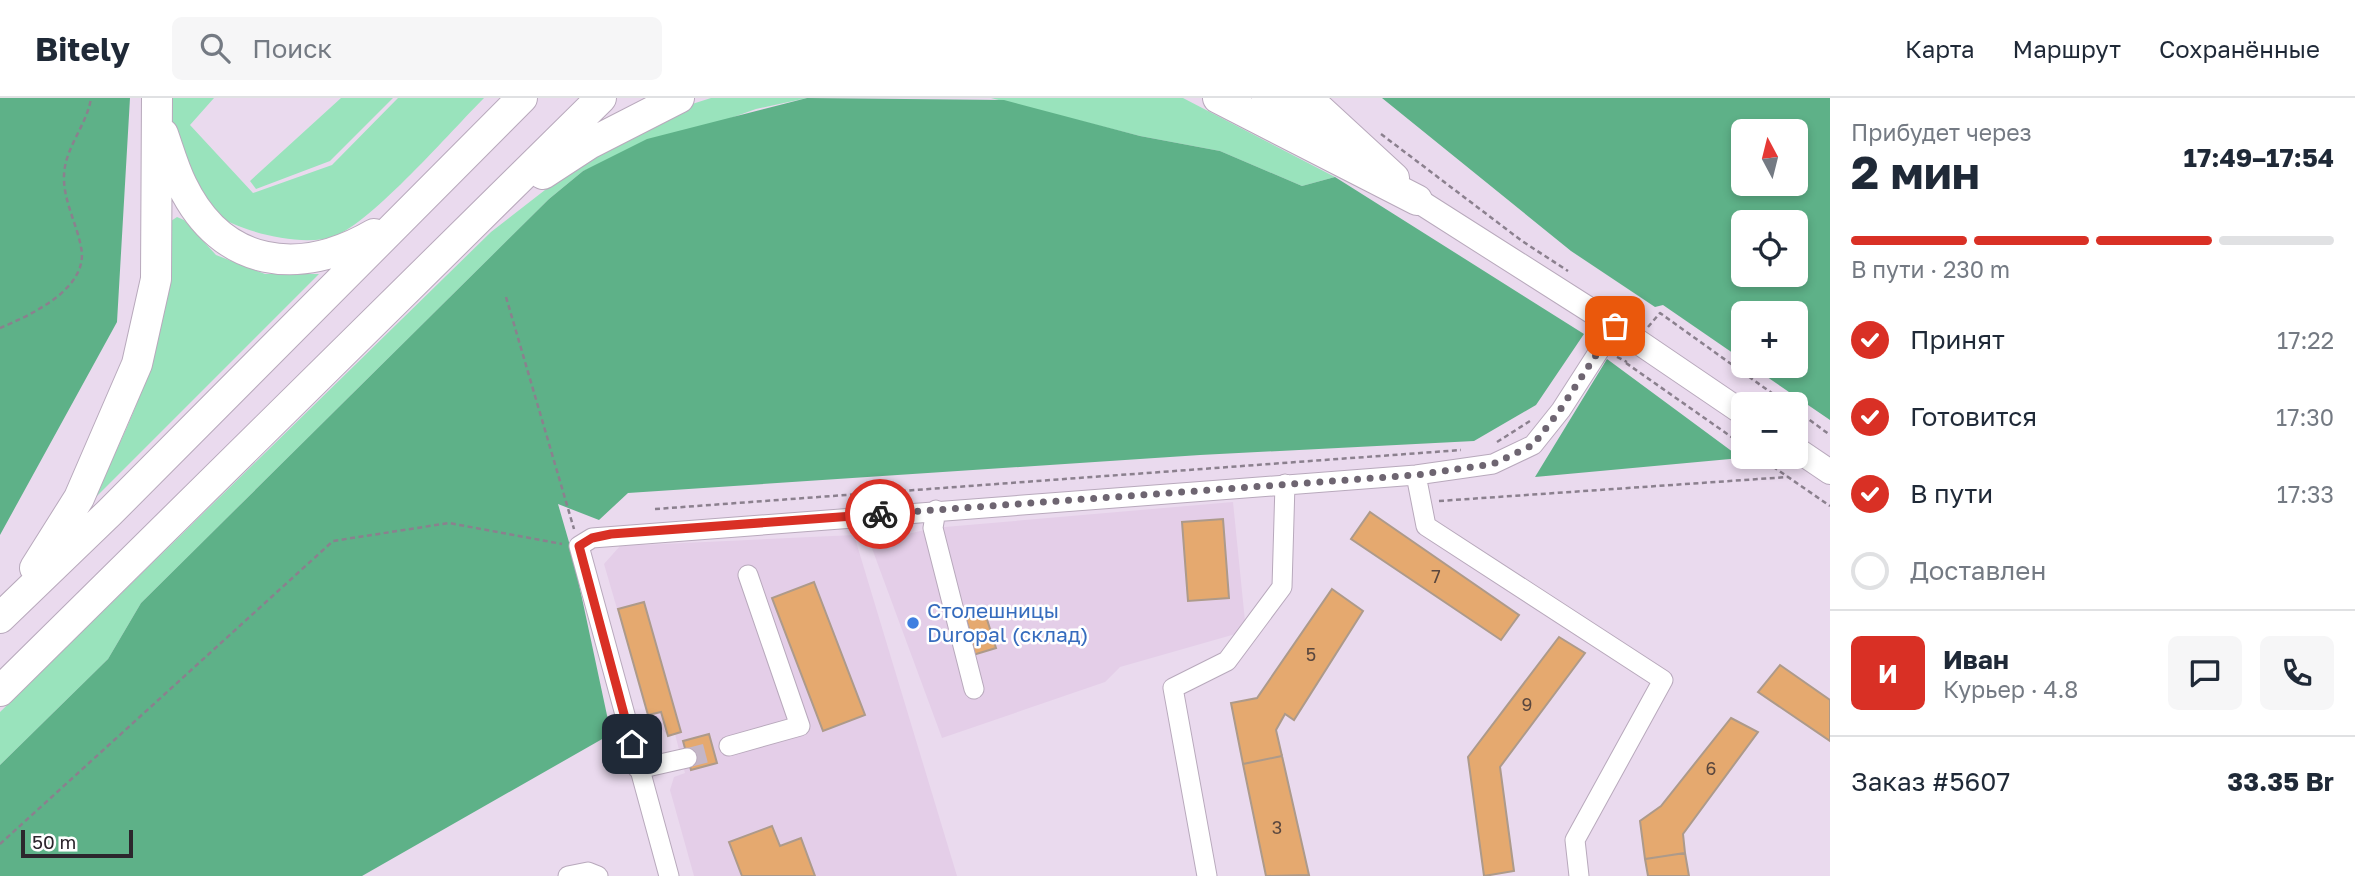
<!DOCTYPE html>
<html lang="ru">
<head>
<meta charset="utf-8">
<style>
  :root { --surface:#fff; --page:#f6f6f7; --text:#1f2937; --muted:#747a83; --line:#e0e1e3; --accent:#d93025 }
  body { margin:0; font-family:"Golos Text",sans-serif; background:var(--page); color:var(--text); height:100vh; display:flex; flex-direction:column; font-size:26px; white-space:nowrap }
  * { box-sizing:border-box; margin:0 }
  p { font-size:23px; color:var(--muted) }
  .icon { flex:none; width:38px; height:38px; fill:none; stroke:currentColor; stroke-width:2; stroke-linecap:round; stroke-linejoin:round }
  .map { position:relative; flex:1; overflow:hidden }
  .drawer { display:flex; flex-direction:column; background:var(--surface); width:525px }
  .drawer>* { flex:none }
  .needle { width:46px; rotate:353deg }
  .controls { position:absolute; left:1731px; top:21px; display:grid; gap:14px }
  .controls a { display:grid; place-items:center; width:77px; height:77px; border-radius:10px; background:var(--surface); box-shadow:0 4px 10px #0003; font-size:35px }
  .scale { position:absolute; left:21px; bottom:18px; width:112px; box-sizing:border-box; padding-left:7px; border:4px solid #2c262d; border-top:0; font-size:19px; line-height:24px; white-space:nowrap; color:#2c262d; -webkit-text-stroke:5px #fff; paint-order:stroke }
  .pin { position:absolute; display:grid; place-items:center; width:60px; height:60px; color:#fff; margin:-30px; border-radius:14px; box-shadow:0 4px 10px #0006 }
  .courier { position:absolute; display:grid; place-items:center; width:70px; height:70px; margin:-35px; border:5px solid #d93025; border-radius:50%; background:#fff; color:#222; box-shadow:0 2px 9px #0007 }
  .head em { font-style:normal; font-weight:700 }
  .head div { display:flex; flex-direction:column-reverse }
  .head { display:flex; align-items:center; justify-content:space-between; height:119px; padding:0 21px }
  h1 { font-size:46px; font-weight:700; line-height:52px }
  .bar { display:grid; grid-template-columns:repeat(4,1fr); gap:10px 7px; align-content:center; height:84px; padding:0 21px }
  .bar i { height:9px; border-radius:5px; background:var(--line) }
  .bar .on { background:var(--accent) }
  .bar p { grid-column:span 4 }
  .line { display:flex; align-items:center; gap:18px; padding:0 21px; border-top:2px solid var(--line) }
  .line div { flex:1 }
  .round { display:grid; place-items:center; flex:none; width:74px; height:74px; border-radius:10px; background:var(--page) }
  ol { padding:0 21px; list-style:none }
  li { display:flex; align-items:center; gap:21px; height:77px }
  li p { margin-inline-start:auto }
  li .icon { padding:7px; border-radius:50%; background:var(--accent); color:#fff; stroke-width:4 }
  li:last-child { color:var(--muted) }
  li i { width:38px; height:38px; border:4px solid var(--line); border-radius:50% }
  header { display:flex; align-items:center; gap:42px; box-sizing:border-box; height:98px; padding:0 35px; background:var(--surface); border-bottom:2px solid var(--line) }
  header strong { font-size:33px }
  nav { display:flex; gap:38px; margin-inline-start:auto; font-size:24px }
  .search { width:490px; height:63px; background:var(--page); display:flex; align-items:center; gap:18px; box-sizing:border-box; padding:0 24px; border-radius:10px; color:var(--muted); font-size:26px }
  main { display:flex; flex:1; min-height:0 }
  .map>svg:first-child { display:block }
  .built { fill:#e4cee8 }
  .green { fill:#99e3bc }
  .forest { fill:#5eb188; fill-rule:evenodd }
  .building { fill:#e5a96f; stroke:#ad9a8a; stroke-width:2 }
  .lines { fill:none; stroke-linecap:round; stroke-linejoin:round }
  .minor-tunnel { stroke:#c4b6c7; stroke-width:19; stroke-dasharray:19 10; stroke-linecap:butt }
  .minor-casing { stroke:#b8a9bc; stroke-width:21 }
  .major-casing { stroke:#b8a9bc; stroke-width:26 }
  .highway-casing { stroke:#b8a9bc; stroke-width:32 }
  .path { stroke:#8b808e; stroke-width:2.5; stroke-dasharray:5 3.5; stroke-linecap:butt }
  .minor { stroke:#fff; stroke-width:19 }
  .major { stroke:#fff; stroke-width:24 }
  .highway { stroke:#fff; stroke-width:30 }
  .done { stroke:#6e6571; stroke-width:7; stroke-dasharray:0 12.6 }
  .route { stroke:#d93025; stroke-width:9 }
  .shop-dot { fill:#3f7fe0; stroke:#fff; stroke-width:2.5 }
  .labels { text-anchor:middle; stroke-width:5; stroke-linejoin:round; paint-order:stroke }
  .number-label { font-size:18px; fill:#5a473e }
  .shop-label { font-size:21px; fill:#366cbe; stroke:#fff; text-anchor:start }
</style>
</head>
<body>
<header>
<strong>Bitely</strong>
<div class="search"><svg class="icon" aria-label="search" viewBox="0 0 24 24"><circle cx="10" cy="10" r="6"/><path d="M15 15l6 6"/></svg>Поиск</div>
<nav><a>Карта</a><a>Маршрут</a><a>Сохранённые</a></nav>
</header>
<main>
<div class="map">
<svg width="1830" height="778" viewBox="0 0 1830 778">
  <rect width="100%" height="100%" fill="#eadaee"/>
  <path class="built" d="M1233,404L1246,533L1120,569L1105,584L942,640L870,445L933,430Z
    M854,437L957,778H694L670,692L674,679L685,675L675,636L668,638L648,617L604,466L620,448Z"/>
  <path class="green" d="M163,0H214L190,27L253,95L332,67L398,0H484C452,32 372,124 335,138C303,150 239,134 212,114C202,105 168,37 159,21Z
    M341,0H393L330,63L256,91L250,83Z
    M711,0H807L756,11L583,73L549,101L141,505L108,561L0,667V614L491,134L590,57L689,7Z
    M991,0H1183L1335,79L1302,88L1220,53L1140,38Z
    M177,119L184,122L216,157L265,176H319L91,404C137,315 176,226 171,123Z"/>
  <path class="forest" d="M0,0H130L117,224L0,437Z
    M807,0L1004,2L1140,38L1220,53L1302,88L1335,79L1584,236L1536,307L1474,343L1200,357L628,395L599,422L558,406L573,458L611,636L362,778H0V667L108,561L141,505L549,101L583,73L647,41Z
    M1382,0H1830V322L1751,268H1796V215H1743V262L1663,207L1655,209L1571,153ZM1796,33V86H1743V33ZM1796,124V177H1743V124Z
    M1607,261L1741,360L1535,379Z"/>
  <path class="building" d="M1370,414L1519,517L1501,542L1351,441Z
    M1223,421L1229,500L1188,503L1182,424Z
    M814,484L865,617L823,633L772,500Z
    M1332,491L1363,513L1294,622L1285,616L1276,632L1282,658L1243,666L1231,605L1257,600Z
    M644,504L681,634L668,638L661,614L648,617L618,511Z
    M985,515L996,550L973,557L966,533L969,531L966,521Z
    M1559,539L1585,555L1500,669L1514,773L1484,778L1468,659Z
    M1780,567L1830,602V643L1758,594Z
    M1731,620L1758,634L1683,736L1685,755L1645,761L1640,723L1661,708Z
    M709,636L717,665L691,672L683,643Z
    M1282,658L1309,777L1266,778L1243,666Z
    M772,728L780,748L801,740L815,778H742L729,744Z
    M1685,755L1689,778H1648L1645,761Z"/>
  <g class="lines">
    <path class="minor-tunnel" d="M687,660L714,653"/>
    <g class="minor-casing">
      <path id="minor" d="M1416,377L1426,428L1663,582L1575,742L1579,778
        M936,412L933,430L974,591
        M729,648L800,628L748,477
        M638,671L687,660
        M568,778L588,774L598,778
        M669,778L579,448L592,440L1416,377L1493,366L1533,347L1561,312L1615,228
        M1207,778L1173,590L1227,563L1282,489L1285,386"/>
    </g>
    <g class="major-casing">
      <path id="major" d="M1417,102L1615,228L1743,315
        M1796,351L1830,374"/>
    </g>
    <g class="highway-casing">
      <path id="highway" d="M1218,0L1417,102
        M1267,0L1315,33
        M1307,0L1394,80
        M163,36C169,53 174,71 182,87C222,170 300,179 374,136
        M543,76L589,46L679,0
        M35,470L79,400L137,266L156,181L157,0
        M0,520L110,414L522,0
        M0,593L601,0"/>
    </g>
    <path class="path" d="M1381,36L1522,143L1568,173
      M506,199L574,431
      M1648,229L1660,215L1787,306
      M0,230C31,217 90,190 81,149C77,127 64,103 64,81C63,51 87,28 91,0
      M1617,259L1627,264
      M1626,265L1743,347
      M1796,312L1830,337
      M1497,344L1530,323
      M1759,359L1830,408
      M1439,403L1788,379
      M655,411L1461,352
      M0,746L333,443L449,425L562,446"/>
    <use href="#minor" class="minor"/>
    <use href="#major" class="major"/>
    <use href="#highway" class="highway"/>
  </g>
  <g class="lines">
    <path class="done" d="M880,416L1416,377L1493,366L1533,347L1560,312L1615,228"/>
    <path class="route" d="M632,646L579,448L592,440L611,436L880,416"/>
  </g>
  <circle class="shop-dot" cx="913" cy="525" r="7"/>
  <g class="labels">
    <g class="number-label">
      <text x="1436" y="485">7</text>
      <text x="1311" y="563">5</text>
      <text x="1527" y="613">9</text>
      <text x="1711" y="677">6</text>
      <text x="1277" y="736">3</text>
    </g>
    <g class="shop-label">
      <text x="927" y="520">Столешницы<tspan x="927" dy="24">Duropal (склад)</tspan></text>
    </g>
  </g>
</svg>
<div class="controls">
<a><svg class="needle" viewBox="-14 -14 28 28"><path d="M0-13l5 13h-10z" fill="#e53935"/><path d="M0 13l5-13h-10z" fill="#747a83"/></svg></a>
<a><svg class="icon" aria-label="locate" viewBox="0 0 24 24"><circle cx="12" cy="12" r="6"/><path d="M12 2v4M12 18v4M2 12h4M18 12h4"/></svg></a>
<a>+</a>
<a>−</a>
</div>
<div class="scale">50 m</div>
<div class="pin" style="left:1615px;top:228px;background:#ea580c"><svg class="icon" aria-label="bag" viewBox="0 0 24 24"><path d="M5 8h14l-1 12H6zM9 8a3 3 0 0 1 6 0"/></svg></div>
<div class="pin" style="left:632px;top:646px;background:#1f2937"><svg class="icon" aria-label="home" viewBox="0 0 24 24"><path d="M3 11l9-7 9 7M6 9v11h12V9"/></svg></div>
<div class="courier" style="left:880px;top:416px"><svg class="icon" aria-label="bike" viewBox="0 0 24 24"><circle cx="6" cy="16" r="4"/><circle cx="18" cy="16" r="4"/><path d="M6 16l4-8h5l3 8M10 8l3 8H6M13 5h3"/></svg></div>
</div>
<section class="drawer">
<div class="head"><div><h1>2 мин</h1><p>Прибудет через</p></div><em>17:49–17:54</em></div>
<div class="bar"><i class="on"></i><i class="on"></i><i class="on"></i><i></i><p>В пути · 230 m</p></div>
<ol>
<li><svg class="icon" aria-label="check" viewBox="0 0 24 24"><path d="M5 12l5 5 9-10"/></svg>Принят<p>17:22</p></li>
<li><svg class="icon" aria-label="check" viewBox="0 0 24 24"><path d="M5 12l5 5 9-10"/></svg>Готовится<p>17:30</p></li>
<li><svg class="icon" aria-label="check" viewBox="0 0 24 24"><path d="M5 12l5 5 9-10"/></svg>В пути<p>17:33</p></li>
<li><i></i>Доставлен</li>
</ol>
<div class="line" style="height:126px"><b class="round" style="background:var(--accent);color:#fff">И</b><div><b>Иван</b><p>Курьер · 4.8</p></div><a class="round"><svg class="icon" aria-label="chat" viewBox="0 0 24 24"><path d="M4 5h16v11H9l-5 4z"/></svg></a><a class="round"><svg class="icon" aria-label="phone" viewBox="0 0 24 24"><path d="M5 4h4l2 5-3 2q2 4 5 5l2-3 5 2v4C11 20 4 13 5 4z"/></svg></a></div>
<div class="line" style="height:91px"><div>Заказ #5607</div><b>33.35 Br</b></div>
</section>
</main>
</body>
</html>
